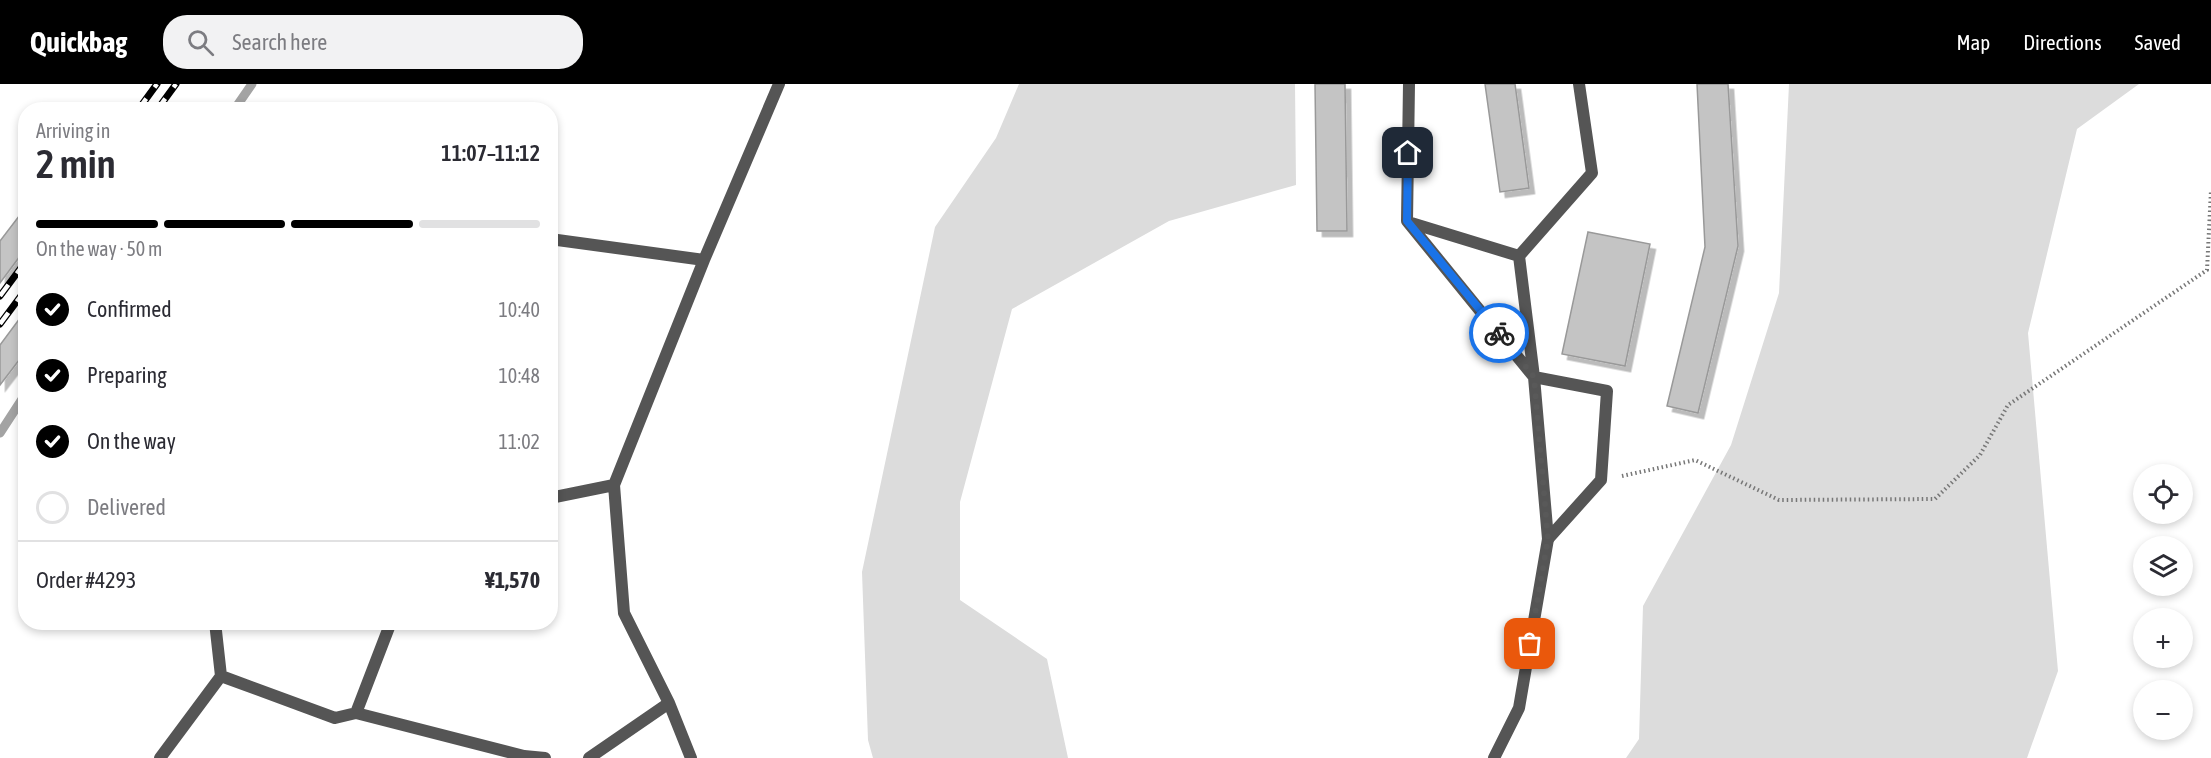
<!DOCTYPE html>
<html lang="en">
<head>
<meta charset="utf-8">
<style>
  :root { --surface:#fff; --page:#f2f2f3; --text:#2b2b33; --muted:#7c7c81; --line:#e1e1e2; --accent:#000 }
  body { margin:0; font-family:"Asap Condensed",sans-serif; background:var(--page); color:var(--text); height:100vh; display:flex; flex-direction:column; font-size:22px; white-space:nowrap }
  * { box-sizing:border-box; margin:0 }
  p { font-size:20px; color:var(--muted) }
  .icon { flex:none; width:33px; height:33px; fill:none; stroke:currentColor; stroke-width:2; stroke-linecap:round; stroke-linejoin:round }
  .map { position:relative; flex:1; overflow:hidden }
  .details { position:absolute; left:18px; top:18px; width:540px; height:528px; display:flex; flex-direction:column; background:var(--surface); border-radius:24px; box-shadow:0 3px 9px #0003 }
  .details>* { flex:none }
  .controls { position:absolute; left:2133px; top:380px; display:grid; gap:12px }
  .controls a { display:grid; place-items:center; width:60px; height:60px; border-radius:50%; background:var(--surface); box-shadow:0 3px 9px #0003; font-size:30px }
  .pin { position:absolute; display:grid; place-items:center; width:51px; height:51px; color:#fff; margin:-26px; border-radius:12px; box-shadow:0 3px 9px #0006 }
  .courier { position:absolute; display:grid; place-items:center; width:60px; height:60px; margin:-30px; border:4px solid #1a73e8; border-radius:50%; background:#fff; color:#222; box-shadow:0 2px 8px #0007 }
  .summary em { font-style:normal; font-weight:600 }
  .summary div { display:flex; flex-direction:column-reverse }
  .summary { display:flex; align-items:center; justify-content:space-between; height:102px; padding:0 18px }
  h1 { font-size:39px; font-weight:600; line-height:45px }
  .bar { display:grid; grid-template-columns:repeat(4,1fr); gap:9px 6px; align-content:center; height:72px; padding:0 18px }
  .bar i { height:8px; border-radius:4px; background:var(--line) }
  .bar .selected { background:var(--accent) }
  .bar p { grid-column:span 4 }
  .line { display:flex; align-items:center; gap:15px; padding:0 18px; border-top:2px solid var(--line) }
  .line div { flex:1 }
  ol { padding:0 18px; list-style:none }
  li { display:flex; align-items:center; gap:18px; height:66px }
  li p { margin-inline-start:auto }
  li .icon { padding:6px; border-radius:50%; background:var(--accent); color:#fff; stroke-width:4 }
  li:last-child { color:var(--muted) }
  li i { width:33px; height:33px; border:3px solid var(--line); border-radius:50% }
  header { display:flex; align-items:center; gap:36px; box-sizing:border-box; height:84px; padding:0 30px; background:var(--accent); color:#fff }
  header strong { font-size:28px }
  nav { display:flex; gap:33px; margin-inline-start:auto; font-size:21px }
  .search { width:420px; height:54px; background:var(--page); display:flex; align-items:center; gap:15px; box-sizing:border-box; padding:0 21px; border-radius:24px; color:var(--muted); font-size:22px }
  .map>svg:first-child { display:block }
  .green { fill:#dcdcdc }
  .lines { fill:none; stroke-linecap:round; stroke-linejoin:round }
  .stream { stroke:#a3a3a3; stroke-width:9 }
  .building { fill:#c4c4c4; stroke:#999; stroke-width:1.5; filter:url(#shadow) }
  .path { stroke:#777; stroke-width:4; stroke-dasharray:1.5 3; stroke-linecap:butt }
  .service { stroke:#555; stroke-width:12 }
  .minor { stroke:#555; stroke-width:12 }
  .rail-casing { stroke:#000; stroke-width:7 }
  .rail { stroke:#fff; stroke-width:4.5; stroke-dasharray:14; stroke-linecap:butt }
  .done { stroke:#595959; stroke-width:6; stroke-dasharray:0 10.8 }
  .route { stroke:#1a73e8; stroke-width:8 }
</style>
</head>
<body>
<header>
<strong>Quickbag</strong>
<div class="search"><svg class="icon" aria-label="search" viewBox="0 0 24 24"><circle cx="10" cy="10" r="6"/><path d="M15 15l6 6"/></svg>Search here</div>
<nav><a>Map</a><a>Directions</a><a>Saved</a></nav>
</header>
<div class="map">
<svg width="2211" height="674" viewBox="0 0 2211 674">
  <defs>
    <filter id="shadow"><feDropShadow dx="5.5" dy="5.5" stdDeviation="0" flood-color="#0004"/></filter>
  </defs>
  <rect width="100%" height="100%" fill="#fff"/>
  <path class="green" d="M1019,0H1295L1296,101L1169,137L1012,225L960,418V516L1047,575L1068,674H873L868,656L862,488L935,143L996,54Z
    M1789,0H2139L2077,45L2028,249L2058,587L2027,674H1626L1639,655L1643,522L1731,361L1779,209Z"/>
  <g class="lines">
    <path class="stream" d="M234,26L252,0
      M0,349L26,309"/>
  </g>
  <path class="building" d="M1315,0H1345L1347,147H1317Z
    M1485,0H1515L1529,104L1500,108Z
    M1697,0H1728L1738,162L1698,329L1667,322L1705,163Z
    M26,123V164L0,199V157Z
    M1588,148L1650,160L1625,282L1562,270Z
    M26,226V267L0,301V261Z"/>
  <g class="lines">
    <path class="path" d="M1622,392L1695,376L1779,416L1935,415L1980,371L2008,321L2207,186L2211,106"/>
    <path class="service" d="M1409,0L1407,137L1534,293L1607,307L1601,396L1548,455
      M1408,138L1519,172
      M1548,455L1534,293L1519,172L1592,89L1579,0"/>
    <path class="minor" d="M550,155L704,176
      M550,414L614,401
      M221,592L335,634L356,629L524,672L545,674
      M356,629L391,538
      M160,674L221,592L215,538
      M589,674L669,619
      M691,674L669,619L624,529L614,401L704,176L779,0
      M1494,674L1519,624L1548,455"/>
    <g class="rail-casing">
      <path id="rail" d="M138,26L157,0
        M157,26L176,0
        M0,212L26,177
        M0,240L26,205"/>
    </g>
    <use href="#rail" class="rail"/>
  </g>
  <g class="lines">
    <path class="done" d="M1499,249L1534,293L1548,455L1530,560"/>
    <path class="route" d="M1408,69L1407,137L1499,249"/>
  </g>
</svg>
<div class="controls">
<a><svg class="icon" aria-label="locate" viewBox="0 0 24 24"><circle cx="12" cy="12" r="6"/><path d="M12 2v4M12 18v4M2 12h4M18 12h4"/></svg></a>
<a><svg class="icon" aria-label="layers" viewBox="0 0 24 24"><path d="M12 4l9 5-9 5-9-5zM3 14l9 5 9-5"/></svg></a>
<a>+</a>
<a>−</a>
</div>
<div class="pin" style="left:1530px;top:560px;background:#ea580c"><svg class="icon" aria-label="bag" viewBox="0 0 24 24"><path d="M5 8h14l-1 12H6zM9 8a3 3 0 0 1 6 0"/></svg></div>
<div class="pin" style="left:1408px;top:69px;background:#1f2937"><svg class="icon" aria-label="home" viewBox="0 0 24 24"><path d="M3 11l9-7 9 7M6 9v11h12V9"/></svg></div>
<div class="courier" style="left:1499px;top:249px"><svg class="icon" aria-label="bike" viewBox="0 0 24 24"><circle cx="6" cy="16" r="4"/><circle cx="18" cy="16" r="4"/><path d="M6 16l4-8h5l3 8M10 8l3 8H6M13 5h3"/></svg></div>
<section class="details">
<div class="summary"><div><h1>2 min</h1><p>Arriving in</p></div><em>11:07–11:12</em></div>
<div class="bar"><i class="selected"></i><i class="selected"></i><i class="selected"></i><i></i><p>On the way · 50 m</p></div>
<ol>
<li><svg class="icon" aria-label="check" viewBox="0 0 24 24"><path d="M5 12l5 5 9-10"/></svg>Confirmed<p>10:40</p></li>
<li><svg class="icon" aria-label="check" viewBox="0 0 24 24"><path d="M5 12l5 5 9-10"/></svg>Preparing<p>10:48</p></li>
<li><svg class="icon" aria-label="check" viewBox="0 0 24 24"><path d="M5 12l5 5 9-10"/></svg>On the way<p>11:02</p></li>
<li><i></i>Delivered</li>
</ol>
<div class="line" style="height:78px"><div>Order #4293</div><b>¥1,570</b></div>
</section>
</div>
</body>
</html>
